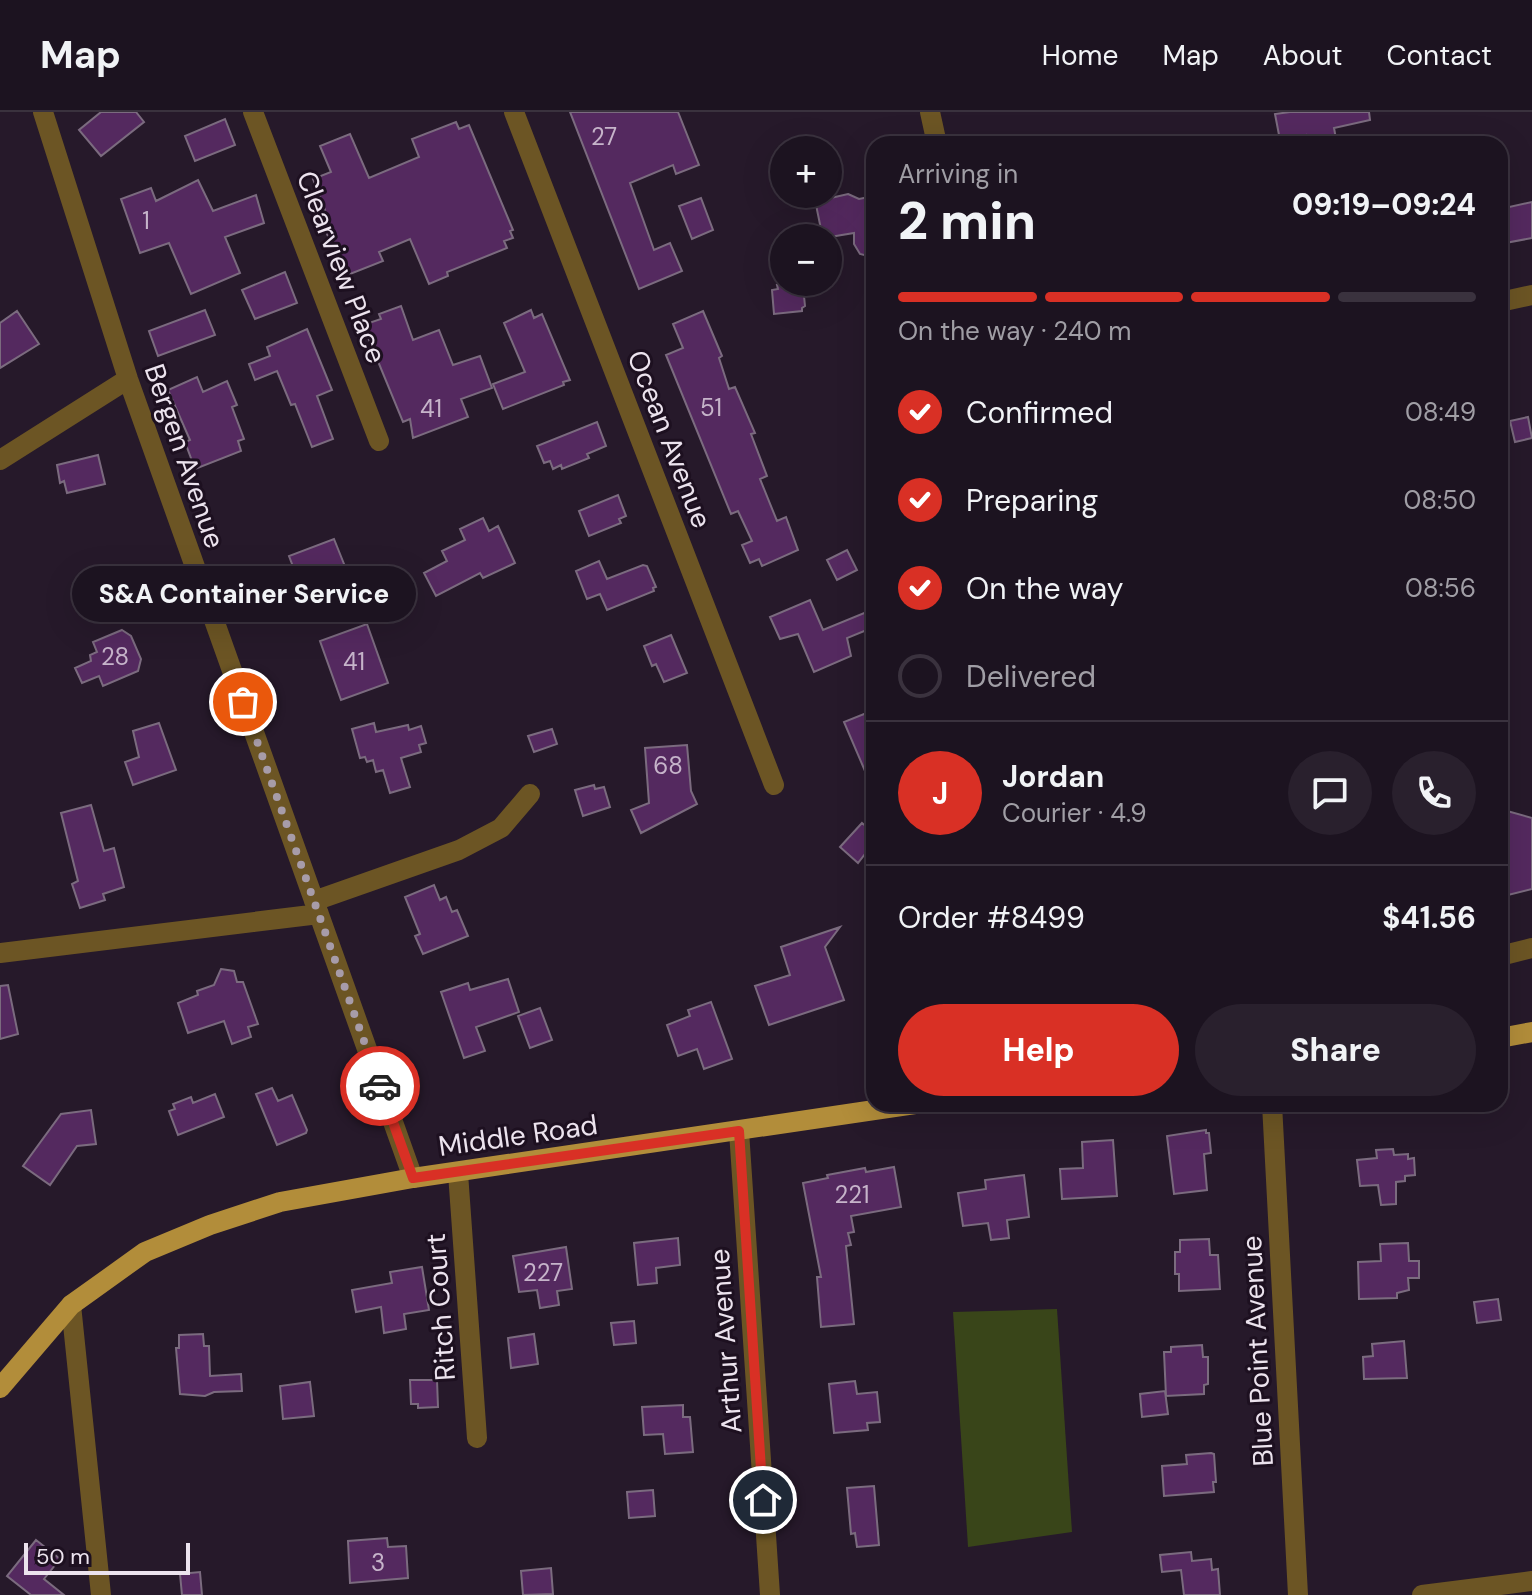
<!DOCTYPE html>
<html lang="en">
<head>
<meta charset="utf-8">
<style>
  :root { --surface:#1c1320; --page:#29202d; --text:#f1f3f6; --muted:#a09ea5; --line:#3a323e; --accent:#d93025 }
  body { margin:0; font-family:"DM Sans",sans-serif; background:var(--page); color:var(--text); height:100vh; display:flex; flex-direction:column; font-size:30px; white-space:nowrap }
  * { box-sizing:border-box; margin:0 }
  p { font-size:26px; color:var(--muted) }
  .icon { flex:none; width:44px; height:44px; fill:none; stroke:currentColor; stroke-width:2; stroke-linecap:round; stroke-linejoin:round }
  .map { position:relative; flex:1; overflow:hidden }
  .panel { position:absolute; left:866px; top:24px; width:642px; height:976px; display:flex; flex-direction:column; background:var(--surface); border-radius:24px; box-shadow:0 8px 32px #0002,0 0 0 2px var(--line) }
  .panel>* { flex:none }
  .controls { position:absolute; left:770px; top:24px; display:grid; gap:16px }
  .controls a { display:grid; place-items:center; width:72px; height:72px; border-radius:50%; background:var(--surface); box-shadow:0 8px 32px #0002,0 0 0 2px var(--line); font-size:40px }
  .scale { position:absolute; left:24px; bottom:20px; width:166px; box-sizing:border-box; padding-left:8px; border:4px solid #ece3ee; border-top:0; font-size:22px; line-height:28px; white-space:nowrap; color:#ece3ee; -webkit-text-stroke:6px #1d1020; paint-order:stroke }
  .pin { position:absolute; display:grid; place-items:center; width:68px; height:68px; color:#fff; margin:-34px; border:4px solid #fff; border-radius:50%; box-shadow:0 2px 8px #0007 }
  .courier { position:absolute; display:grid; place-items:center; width:80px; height:80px; margin:-40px; border:6px solid #d93025; border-radius:50%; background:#fff; color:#222; box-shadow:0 2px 10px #0007 }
  .bubble { position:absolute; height:56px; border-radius:28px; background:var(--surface); box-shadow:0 8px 32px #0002,0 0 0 2px var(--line); font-size:26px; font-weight:800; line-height:56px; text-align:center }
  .overview em { font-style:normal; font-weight:800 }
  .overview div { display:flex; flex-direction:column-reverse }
  .overview { display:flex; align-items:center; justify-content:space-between; height:136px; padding:0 32px }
  h1 { font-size:52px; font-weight:800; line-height:60px }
  .bar { display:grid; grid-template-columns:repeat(4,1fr); gap:12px 8px; align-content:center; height:96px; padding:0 32px }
  .bar i { height:10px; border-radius:6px; background:var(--line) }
  .bar .on { background:var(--accent) }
  .bar p { grid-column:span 4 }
  .line { display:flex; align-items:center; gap:20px; padding:0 32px; border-top:2px solid var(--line) }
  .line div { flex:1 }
  .round { display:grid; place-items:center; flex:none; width:84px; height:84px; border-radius:42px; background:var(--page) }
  ol { padding:0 32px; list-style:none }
  li { display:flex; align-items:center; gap:24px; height:88px }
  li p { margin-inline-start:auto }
  li .icon { padding:8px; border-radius:50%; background:var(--accent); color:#fff; stroke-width:4 }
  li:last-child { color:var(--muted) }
  li i { width:44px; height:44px; border:4px solid var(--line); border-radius:50% }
  .primary-button { display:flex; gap:16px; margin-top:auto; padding:16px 32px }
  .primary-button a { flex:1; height:92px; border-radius:48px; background:var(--accent); color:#fff; font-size:32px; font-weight:800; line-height:92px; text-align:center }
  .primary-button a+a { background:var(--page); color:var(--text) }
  header { display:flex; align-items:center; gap:48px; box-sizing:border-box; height:112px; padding:0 40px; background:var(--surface); border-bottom:2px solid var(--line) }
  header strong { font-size:38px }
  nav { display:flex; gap:44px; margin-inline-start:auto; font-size:28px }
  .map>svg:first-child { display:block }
  .green { fill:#394519 }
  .building { fill:#54295f; stroke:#7b6b7f; stroke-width:2 }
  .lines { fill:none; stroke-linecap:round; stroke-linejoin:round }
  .minor { stroke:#6c5524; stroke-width:20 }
  .major { stroke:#b28d3a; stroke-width:20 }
  .done { stroke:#a79ca9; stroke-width:8; stroke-dasharray:0 14.4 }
  .route { stroke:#d93025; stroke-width:10 }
  .labels { text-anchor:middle; stroke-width:6; stroke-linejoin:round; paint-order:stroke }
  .number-label { font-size:24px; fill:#c6b4ca }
  .street-label { font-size:28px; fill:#ece3ee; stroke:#1d1020 }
</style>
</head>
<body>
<header>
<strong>Map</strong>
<nav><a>Home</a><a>Map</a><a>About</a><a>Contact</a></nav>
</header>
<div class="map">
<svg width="1532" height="1483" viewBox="0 0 1532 1483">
  <rect width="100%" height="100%" fill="#26192a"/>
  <path class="green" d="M1057,1197L1072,1420L968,1435L953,1200Z"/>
  <path class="building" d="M101,0H136L144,10L101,44L79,18Z
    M570,0H678L699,53L676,62L673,53L630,71L654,138L670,131L682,159L639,177Z
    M1290,0H1369L1370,8L1334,16L1337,32H1307L1306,23L1280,28L1275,2Z
    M225,7L235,33L195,49L185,24Z
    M456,10L459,17L469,13L513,118L510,119L513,126L504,129L507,136L447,160L448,164L429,172L410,127L379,140L383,149L345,164L318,101L325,98L313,67L331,60L320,34L350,22L369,66L419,45L412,27Z
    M198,68L213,99L256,83L264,111L225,125L240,161L191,182L169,131L140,141L121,87L151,76L156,89Z
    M848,82L859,87L874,84L872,145L860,142L854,132V121L830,125L822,122L816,93L822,88Z
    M701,86L713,118L692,127L679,94Z
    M1532,90V126L1500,132V97Z
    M285,160L297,191L255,207L242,178Z
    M798,171L803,174L805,194L802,196V199L774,202L772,178L778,177L777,173Z
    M401,194L413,228L439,218L453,253L480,244L492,276L461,287L468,305L413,326L410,307L403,310L363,213L381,207L379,202Z
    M205,198L215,223L158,244L149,219Z
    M531,198L534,206L542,202L570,268L563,270L564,273L503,297L493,272L525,260L504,211Z
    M17,199L39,232L0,256V211Z
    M703,199L722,244L719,246L729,277L735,275L755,321L751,322L767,364L760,367L777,409L786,405L798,438L762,454L759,447L750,451L742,433L752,429L738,399L731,402L666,243L683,236L673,212Z
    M307,217L332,278L317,284L333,327L312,335L295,292L291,293L277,259L255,268L249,252L270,244L267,235Z
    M197,265L203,280L227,269L237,293L232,295L244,327L238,329L241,339L195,357L185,330L190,328L168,278Z
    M1528,305L1532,326L1515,330L1510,309Z
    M597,310L606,334L587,342L589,346L562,357L561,353L553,357L550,349L544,351L537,334Z
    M98,343L105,372L67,381L64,369L60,371L57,353Z
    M618,383L626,404L619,407L621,411L589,424L579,399Z
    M483,406L489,419L498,414L515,451L483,466L480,461L436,484L424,461L447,449L442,439L465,428L460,417Z
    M334,427L348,462L338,466L341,474L305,486L289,444Z
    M847,438L857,458L837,468L827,448Z
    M599,449L607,467L643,453L647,454L656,475L653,476L654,479L607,498L600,482L587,487L576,459Z
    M810,488L823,518L874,497V515L847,526L851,544L814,560L798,522L780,527L770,505Z
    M367,512L388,571L341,588L320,529Z
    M122,518L131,524L141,547L138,559L103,574L99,564L82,571L75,556L91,549L90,543L97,540L93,530Z
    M671,523L687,561L664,570L656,552L652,554L644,534Z
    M874,598V680L844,610Z
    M159,611L176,658L133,673L125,650L139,645L133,619Z
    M374,611L376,620L408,613L409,618L421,614L426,631L419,633L421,640L401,646L410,675L390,681L383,658L376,660L373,648L367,650L365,645L360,646L352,617Z
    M552,617L557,632L534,640L528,624Z
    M687,633L691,679L697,692L641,721L631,698L649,691L645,636Z
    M594,673L595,677L604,675L610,695L583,704L575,678Z
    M91,693L104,739L114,736L124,775L103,782L105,788L80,796L72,772L78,769L61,701Z
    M1500,697L1532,706V777L1500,785Z
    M862,711L874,721V751L865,742L858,751L840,735Z
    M434,773L440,788L446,785L452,800L457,798L468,824L423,842L415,824L420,822L405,785Z
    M840,815L825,835L844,888L769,913L755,874L790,863L781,835Z
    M221,857L234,859L237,870H243L258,912L248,915L251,925L232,932L224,909L188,921L178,891L198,883L197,879L214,873Z
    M508,867L519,900L476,915L485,939L464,946L441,880L468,871L470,878Z
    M8,873L18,922L0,927V874Z
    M711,890L732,947L704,957L697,937L678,944L667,913L690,904L688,898Z
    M540,896L552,928L530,936L518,904Z
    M272,976L278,989L292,983L307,1018L306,1021L277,1033L256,982Z
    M215,982L224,1005L178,1023L169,999L175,997L173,992L191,985L193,991Z
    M91,998L96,1032L77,1034L50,1073L23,1054L61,1002Z
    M1206,1018V1021H1209L1211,1041L1204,1042L1207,1078L1174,1082L1167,1024Z
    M1113,1028L1117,1084L1062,1087L1060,1057L1083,1056L1082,1030Z
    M1393,1037L1394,1043L1408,1042V1047L1414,1046L1415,1063L1405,1064V1069L1396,1070V1092L1381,1093L1378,1073L1360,1074L1357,1048L1377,1046L1376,1038Z
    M894,1055L901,1095L851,1104L854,1120L848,1121L851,1133L846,1134L854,1212L821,1215L817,1165H821L803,1071L828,1066L827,1063L865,1056L866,1060Z
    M1024,1063L1029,1105L1007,1108L1009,1126L991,1128L988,1111L963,1114L958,1081L986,1077L985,1068Z
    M678,1126L680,1153L656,1156L657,1171L638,1173L634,1131Z
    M1209,1127L1210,1143H1218L1220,1177L1179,1179V1162H1175V1140H1180V1128Z
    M1408,1131L1409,1149H1419V1166H1408L1409,1178L1397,1181V1186L1359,1187L1358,1150L1381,1149L1380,1132Z
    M566,1135L572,1177L557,1179L559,1193L540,1196L537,1178L519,1180L513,1144Z
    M422,1155L429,1198L404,1202L406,1217L384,1221L381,1195L356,1200L352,1178L392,1171L390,1160Z
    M1498,1187L1501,1208L1477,1211L1474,1190Z
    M634,1209L636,1231L614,1233L611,1211Z
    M203,1222L204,1234H209L210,1264L241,1262L242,1279L214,1280L205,1284L180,1282L176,1236H179V1223Z
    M534,1222L538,1252L511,1256L508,1226Z
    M1404,1229L1407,1266L1364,1267L1363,1245L1373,1244L1372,1232Z
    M1202,1233L1203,1245H1208V1272L1204,1273V1282L1166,1284L1164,1240H1171V1235Z
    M410,1268H437L438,1295L418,1296V1292H411Z
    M855,1269L857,1282L877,1280L880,1310L867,1311L868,1318L834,1321L829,1272Z
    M310,1270L314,1304L283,1307L280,1274Z
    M1165,1279L1168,1302L1142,1305L1140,1282Z
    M683,1293V1305H690L693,1340L665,1342L663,1322L644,1323L642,1295Z
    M1211,1341L1214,1342L1216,1370H1213L1214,1380L1164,1384L1162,1354L1187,1352L1186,1343Z
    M874,1374L879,1433L857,1435L855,1421L851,1422L847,1376Z
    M653,1378L655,1404L629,1406L627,1380Z
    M387,1426L388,1435L406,1434L408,1466L350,1471L348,1429Z
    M36,1428L60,1447L44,1467L64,1483H31L7,1464Z
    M1191,1440L1192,1449L1211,1447L1212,1458L1218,1457L1220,1483H1184L1181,1458L1162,1460L1160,1443Z
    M551,1456L553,1482L523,1483L521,1459Z
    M200,1460L202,1483H182L180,1462Z"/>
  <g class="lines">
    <path class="minor" d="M43,0L128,267L413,1066
      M253,0L379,329
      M514,0L774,673
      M930,0L937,32
      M1500,190L1532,183
      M0,348L128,267
      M314,789L459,738L501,716L530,682
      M0,841L319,802
      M1500,844L1532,836
      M1272,992L1298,1483
      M739,1019L770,1483
      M458,1061L477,1326
      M71,1193L101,1483
      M1422,1483L1532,1469"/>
    <path class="major" d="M1500,926L1532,920
      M0,1276L71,1193L145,1140L210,1113L280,1090L413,1066L915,992"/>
  </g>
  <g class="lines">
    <path class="done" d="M243,590L380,974"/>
    <path class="route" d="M380,974L413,1066L739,1019L763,1388"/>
  </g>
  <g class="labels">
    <g class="number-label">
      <text x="604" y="33">27</text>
      <text x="146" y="117">1</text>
      <text x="711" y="304">51</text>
      <text x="431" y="305">41</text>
      <text x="115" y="553">28</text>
      <text x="354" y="558">41</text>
      <text x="668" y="662">68</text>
      <text x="852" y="1091">221</text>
      <text x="543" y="1169">227</text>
      <text x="378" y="1459">3</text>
    </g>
    <g class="street-label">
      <text transform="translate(342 155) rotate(69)" y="10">Clearview Place</text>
      <text transform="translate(670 327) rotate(69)" y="10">Ocean Avenue</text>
      <text transform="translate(185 344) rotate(71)" y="10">Bergen Avenue</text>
      <text transform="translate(518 1023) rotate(-8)" y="10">Middle Road</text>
      <text transform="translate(440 1195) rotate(-94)" y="10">Ritch Court</text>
      <text transform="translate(725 1229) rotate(-94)" y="10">Arthur Avenue</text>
      <text transform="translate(1257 1239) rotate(-93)" y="10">Blue Point Avenue</text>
    </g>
  </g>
</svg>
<div class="controls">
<a>+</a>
<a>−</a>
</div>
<div class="scale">50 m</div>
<div class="pin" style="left:243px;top:590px;background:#ea580c"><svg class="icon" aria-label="bag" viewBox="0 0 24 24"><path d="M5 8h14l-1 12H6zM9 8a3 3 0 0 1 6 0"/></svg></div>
<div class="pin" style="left:763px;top:1388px;background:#1f2937"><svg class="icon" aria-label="home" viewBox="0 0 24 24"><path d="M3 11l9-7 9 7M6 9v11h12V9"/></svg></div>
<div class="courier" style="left:380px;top:974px"><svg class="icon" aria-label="car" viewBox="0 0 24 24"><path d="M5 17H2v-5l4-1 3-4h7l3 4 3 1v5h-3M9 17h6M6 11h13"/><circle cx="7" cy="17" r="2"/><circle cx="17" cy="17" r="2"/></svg></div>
<div class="bubble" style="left:72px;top:454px;width:344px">S&amp;A Container Service</div>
<section class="panel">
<div class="overview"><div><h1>2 min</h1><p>Arriving in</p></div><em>09:19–09:24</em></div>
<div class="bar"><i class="on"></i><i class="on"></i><i class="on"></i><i></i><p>On the way · 240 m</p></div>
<ol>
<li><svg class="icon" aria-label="check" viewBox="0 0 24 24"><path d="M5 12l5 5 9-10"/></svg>Confirmed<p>08:49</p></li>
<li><svg class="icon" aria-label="check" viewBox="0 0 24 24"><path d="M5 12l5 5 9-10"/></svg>Preparing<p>08:50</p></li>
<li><svg class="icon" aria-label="check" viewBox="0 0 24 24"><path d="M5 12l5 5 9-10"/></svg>On the way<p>08:56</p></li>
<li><i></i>Delivered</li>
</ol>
<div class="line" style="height:144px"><b class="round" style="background:var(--accent);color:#fff">J</b><div><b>Jordan</b><p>Courier · 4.9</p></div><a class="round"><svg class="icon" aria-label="chat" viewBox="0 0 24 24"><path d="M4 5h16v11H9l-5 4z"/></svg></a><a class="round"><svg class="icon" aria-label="phone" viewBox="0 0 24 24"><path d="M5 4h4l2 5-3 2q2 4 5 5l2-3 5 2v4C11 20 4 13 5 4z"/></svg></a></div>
<div class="line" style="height:104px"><div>Order #8499</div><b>$41.56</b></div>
<div class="primary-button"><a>Help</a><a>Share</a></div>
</section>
</div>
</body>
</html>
